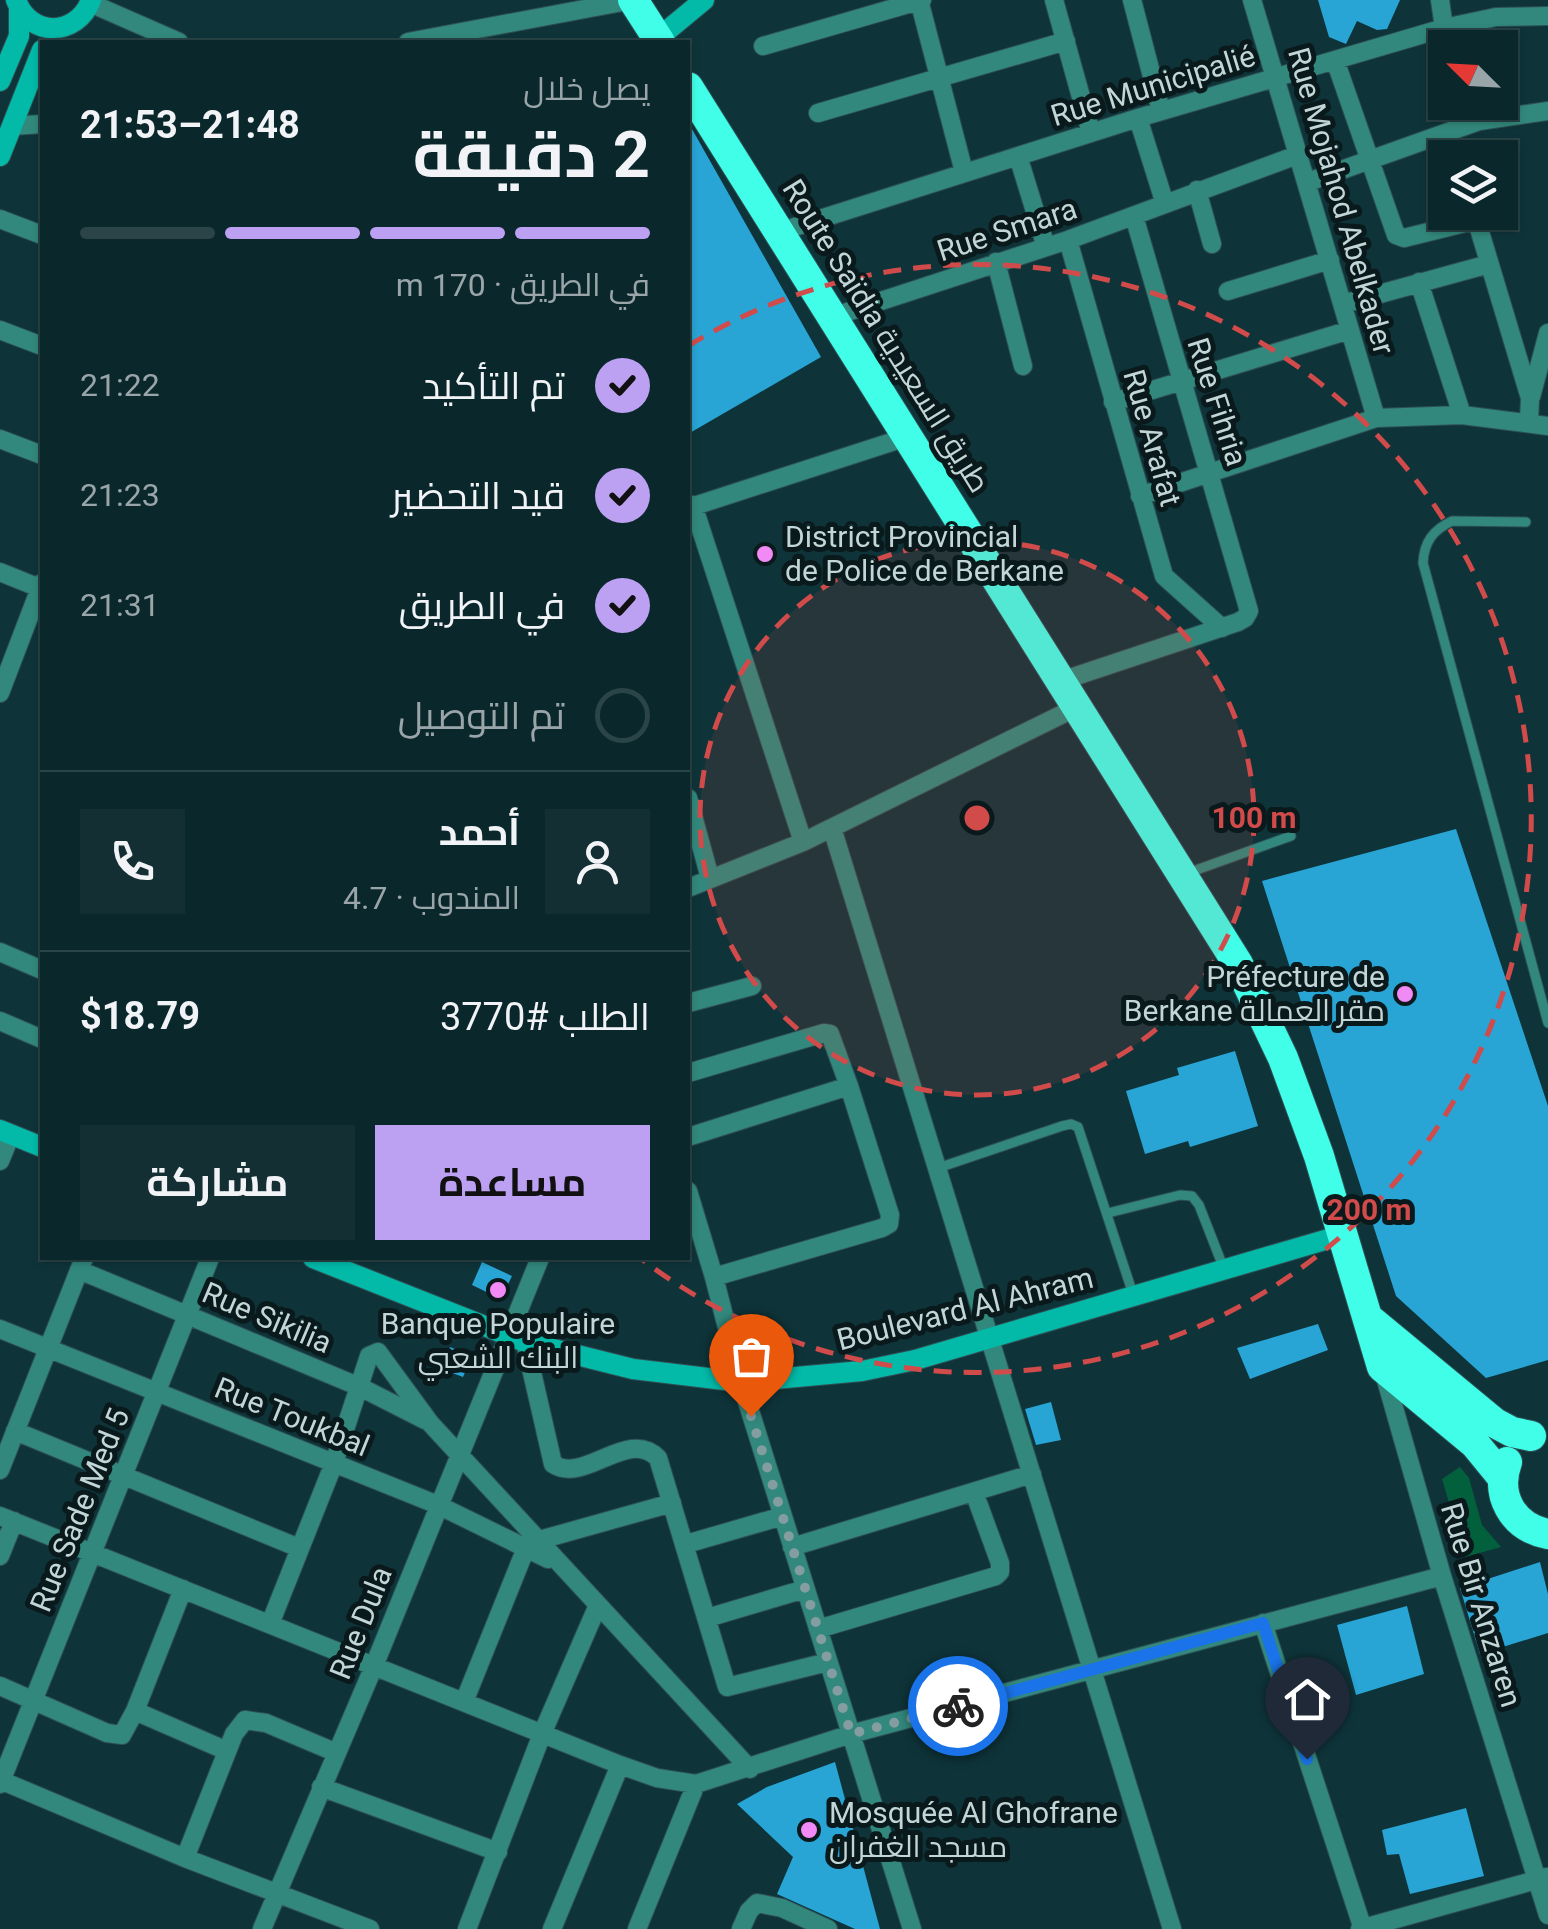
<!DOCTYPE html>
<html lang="ar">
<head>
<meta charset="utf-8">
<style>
  :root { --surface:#0a272b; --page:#132f33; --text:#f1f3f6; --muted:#99a5a9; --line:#2a4447; --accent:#bca0f2 }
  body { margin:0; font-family:Roboto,Cairo,sans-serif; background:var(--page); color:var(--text); direction:rtl; height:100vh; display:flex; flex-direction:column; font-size:38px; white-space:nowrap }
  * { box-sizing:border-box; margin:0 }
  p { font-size:32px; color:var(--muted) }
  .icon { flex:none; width:55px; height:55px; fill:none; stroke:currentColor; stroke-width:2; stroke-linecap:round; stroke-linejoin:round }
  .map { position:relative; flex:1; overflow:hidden; direction:ltr }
  .panel { position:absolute; left:40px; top:40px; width:650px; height:1220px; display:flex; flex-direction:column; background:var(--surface); border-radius:0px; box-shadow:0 2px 8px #0004,0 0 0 2px var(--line); direction:rtl }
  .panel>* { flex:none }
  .needle { width:65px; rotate:294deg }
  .fabs { position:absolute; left:1428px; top:30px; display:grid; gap:20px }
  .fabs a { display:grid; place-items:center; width:90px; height:90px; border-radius:0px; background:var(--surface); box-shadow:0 2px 8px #0004,0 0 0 2px var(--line); font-size:50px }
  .pin { position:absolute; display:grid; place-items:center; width:85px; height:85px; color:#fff; margin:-102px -42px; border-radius:50% 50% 50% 0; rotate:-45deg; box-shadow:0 0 10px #0007 }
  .pin .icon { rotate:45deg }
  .courier { position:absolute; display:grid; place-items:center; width:100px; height:100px; margin:-50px; border:8px solid #1a73e8; border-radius:50%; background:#fff; color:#222; box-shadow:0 2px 12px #0007 }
  .head em { font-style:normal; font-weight:700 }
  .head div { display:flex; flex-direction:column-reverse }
  .head { display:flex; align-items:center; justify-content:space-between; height:170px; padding:0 40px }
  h1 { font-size:65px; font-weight:700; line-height:75px }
  .bar { display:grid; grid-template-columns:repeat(4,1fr); gap:15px 10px; align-content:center; height:120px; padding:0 40px }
  .bar i { height:12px; border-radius:8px; background:var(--line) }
  .bar .current { background:var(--accent) }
  .bar p { grid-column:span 4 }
  .line { display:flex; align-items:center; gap:25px; padding:0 40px; border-top:2px solid var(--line) }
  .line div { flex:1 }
  .round { display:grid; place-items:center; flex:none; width:105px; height:105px; border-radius:0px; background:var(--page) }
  ol { padding:0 40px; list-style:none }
  li { display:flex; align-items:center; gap:30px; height:110px }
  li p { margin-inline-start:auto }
  li .icon { padding:10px; border-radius:50%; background:var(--accent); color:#111; stroke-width:4 }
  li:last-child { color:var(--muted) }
  li i { width:55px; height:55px; border:5px solid var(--line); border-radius:50% }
  .action { display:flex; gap:20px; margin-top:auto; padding:20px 40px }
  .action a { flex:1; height:115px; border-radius:0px; background:var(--accent); color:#111; font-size:40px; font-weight:700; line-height:115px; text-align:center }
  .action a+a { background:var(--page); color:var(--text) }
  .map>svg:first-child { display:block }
  .green { fill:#03603c }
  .building { fill:#28a4d5 }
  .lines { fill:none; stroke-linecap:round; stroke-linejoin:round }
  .lane-casing { stroke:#2e5156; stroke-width:11 }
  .street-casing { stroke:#2e5156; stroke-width:20 }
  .secondary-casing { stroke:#2e5156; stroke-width:22 }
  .highway-casing { stroke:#2e5156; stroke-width:32 }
  .lane { stroke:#32887c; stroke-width:9 }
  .street { stroke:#32887c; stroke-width:18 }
  .secondary { stroke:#03baa9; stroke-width:20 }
  .highway { stroke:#41fee8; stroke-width:30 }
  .done { stroke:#839da0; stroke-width:10; stroke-dasharray:0 18 }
  .route { stroke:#1a73e8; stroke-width:12 }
  .ring { fill:none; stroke:#d24b4b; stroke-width:5; stroke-dasharray:18 12 }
  .poi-dot { fill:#f18af4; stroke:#0a191b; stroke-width:4 }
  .labels { text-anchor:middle; stroke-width:10; stroke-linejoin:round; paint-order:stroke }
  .street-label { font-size:30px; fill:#c2d6d8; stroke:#0a191b }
  .poi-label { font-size:30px; fill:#c2d6d8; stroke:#0a191b; text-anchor:start }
  .centre { fill:#d24b4b; stroke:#0a191b; stroke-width:5 }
  .ring-label { font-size:30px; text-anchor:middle; font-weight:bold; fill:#d24b4b; stroke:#0a191b; stroke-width:10; stroke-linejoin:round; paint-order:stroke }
</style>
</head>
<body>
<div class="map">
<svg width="1548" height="1929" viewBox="0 0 1548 1929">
  <rect width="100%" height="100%" fill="#0e3439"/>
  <path class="green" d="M1460,1467L1469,1478L1482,1525L1501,1547L1465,1557L1442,1479Z"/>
  <path class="building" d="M1318,0H1400L1387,29L1377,30L1357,21L1346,44L1329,37Z
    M688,122L821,357L688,434Z
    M1456,829L1548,1106V1360L1486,1378L1396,1296L1262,881Z
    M1235,1051L1258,1126L1190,1147L1188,1141L1145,1154L1126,1091L1179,1075L1177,1068Z
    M482,1262L512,1276L501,1299L472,1285Z
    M1318,1324L1328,1350L1250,1379L1237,1348Z
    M450,1347L472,1356L463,1377L442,1369Z
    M1051,1402L1061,1440L1036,1445L1025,1409Z
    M1540,1562L1548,1594V1633L1480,1654L1460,1588Z
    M1407,1606L1424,1674L1356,1695L1337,1625Z
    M835,1762L880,1929H855L777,1894L793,1857L737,1804L767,1787Z
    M1466,1808L1484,1876L1410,1894L1399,1854L1387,1855L1382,1830Z"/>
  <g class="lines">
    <g class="lane-casing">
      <path id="lane" d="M1526,522L1452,521C1433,530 1424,542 1423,563L1548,1023
        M1185,874L1291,836
        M938,1168L1062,1126L1071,1124L1078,1127L1133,1294
        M1108,1213L1180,1195L1192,1196L1199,1205L1224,1269"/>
    </g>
    <g class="street-casing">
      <path id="street" d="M919,0L964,172
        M1054,0L1091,133
        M1132,0L1161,111
        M1252,0L1376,418
        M1440,0L1444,28
        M90,3L179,42
        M408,42L633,0
        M763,46L922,0
        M1335,60L1396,235L1404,238L1477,220
        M818,113L1066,41
        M1138,118L1165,204
        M12,126L42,124
        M1443,136L1452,158
        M1018,156L1046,247
        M1308,182L1479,121L1548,111
        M1197,190L1212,244
        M1474,212L1530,398L1529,422
        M0,219L42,235
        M779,232L1138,118L1444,28L1496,17L1548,16
        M1068,240L1164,576L1222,628
        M996,262L1023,366
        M1419,282L1462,415
        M1228,291L1330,260
        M1343,304L1489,264
        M832,317L1068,240L1300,154
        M0,330L42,346
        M1531,397L1548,333
        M1113,402L1350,330
        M0,439L42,455
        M1140,496L1376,418L1462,415L1548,426
        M693,505L803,842
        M688,508L907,437
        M0,572L42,589
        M1061,681L1238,622L1245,618L1249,611L1134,216
        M0,693L42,583
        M688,798L710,878
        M832,828L1172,1929
        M688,888L803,842L1077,707
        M0,952L42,970
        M688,1003L752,986
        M0,1021L42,1039
        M688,1073L824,1033L830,1034L849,1086L890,1215L889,1224L882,1228L714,1277
        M688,1137L849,1086
        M0,1161L11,1134
        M688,1191L714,1277L741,1382L912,1929
        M79,1270L360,1387L425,1420
        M0,1329L438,1505L548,1559
        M525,1342L553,1464C584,1485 628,1427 658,1458L727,1687L828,1662
        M1384,1373L1442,1576L1548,1915
        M15,1431L299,1548
        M0,1470L84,1258
        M0,1516L620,1765L657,1778L696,1784L851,1734L1442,1576
        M536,1541L672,1503
        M686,1544L783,1516
        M792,1547L1032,1474
        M0,1556L14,1521
        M707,1618L805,1589
        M1263,1623L1363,1929
        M270,1624L334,1463L369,1356L378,1352L430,1423L750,1769
        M818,1629L996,1576L1000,1572V1563L974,1492
        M0,1686L107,1733L122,1735L135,1711L183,1589
        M464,1702L526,1548
        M135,1711L227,1751
        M0,1780L185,1858L370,1929
        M0,1784L210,1258
        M321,1787L498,1852
        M185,1858L234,1734L245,1720L266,1723L337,1753
        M262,1929L374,1666L540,1258
        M467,1929L542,1734L598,1605
        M552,1929L620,1765
        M637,1929L696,1784
        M741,1929L749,1911L757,1903L782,1908L828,1929
        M1360,1929L1547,1877"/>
    </g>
    <g class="secondary-casing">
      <path id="secondary" d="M16,0C30,38 77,37 91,0
        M657,39L704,0
        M0,81L19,36V8
        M0,156L42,50
        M0,1130L42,1147
        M313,1258L525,1342L633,1369L741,1382L862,1371L915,1360L1342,1235"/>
    </g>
    <g class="highway-casing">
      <path id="highway" d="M633,0L660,42
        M688,87L1238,964L1283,1058L1319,1156L1382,1367L1475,1444L1502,1477
        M1368,1318L1495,1423L1512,1432L1531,1436
        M1507,1462C1495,1495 1512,1527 1548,1534"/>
    </g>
    <use href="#lane" class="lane"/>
    <use href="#street" class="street"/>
    <use href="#secondary" class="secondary"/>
    <use href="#highway" class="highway"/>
  </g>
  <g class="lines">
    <path class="done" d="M751,1416L851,1734L958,1706"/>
    <path class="route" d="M958,1706L1263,1623L1307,1759"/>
  </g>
  <circle cx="977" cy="818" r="277" fill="#d24b4b" fill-opacity=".12"/>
  <g class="ring">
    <circle cx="977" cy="818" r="277"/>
    <path d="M688 346A554 554 0 1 1 640 1258"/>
  </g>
  <g class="poi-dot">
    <circle cx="765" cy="554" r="10"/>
    <circle cx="1405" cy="994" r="10"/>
    <circle cx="498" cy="1290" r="10"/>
    <circle cx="809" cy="1830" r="10"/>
  </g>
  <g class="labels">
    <g class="street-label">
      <text transform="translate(1153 86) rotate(-17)" y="10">Rue Municipalié</text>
      <text transform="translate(1341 201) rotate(74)" y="10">Rue Mojahod Abelkader</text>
      <text transform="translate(1007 230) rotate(-18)" y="10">Rue Smara</text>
      <text transform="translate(886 336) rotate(58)" y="10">Route Saïdia طريق السعيدية</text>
      <text transform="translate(1217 402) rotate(72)" y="10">Rue Fihria</text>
      <text transform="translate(1152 438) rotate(74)" y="10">Rue Arafat</text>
      <text transform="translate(965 1309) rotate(-14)" y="10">Boulevard Al Ahram</text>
      <text transform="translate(267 1318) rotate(23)" y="10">Rue Sikilia</text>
      <text transform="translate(292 1417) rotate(22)" y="10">Rue Toukbal</text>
      <text transform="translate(80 1510) rotate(-68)" y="10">Rue Sade Med 5</text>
      <text transform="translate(1481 1605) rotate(73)" y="10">Rue Bir Anzaren</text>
      <text transform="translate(361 1623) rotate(-68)" y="10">Rue Dula</text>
    </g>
    <g class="poi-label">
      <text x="785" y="547">District Provincial<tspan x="785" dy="34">de Police de Berkane</tspan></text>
      <text x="1385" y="987" text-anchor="end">Préfecture de<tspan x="1385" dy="34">Berkane مقر العمالة</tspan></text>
      <text x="498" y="1334" text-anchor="middle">Banque Populaire<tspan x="498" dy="34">البنك الشعبي</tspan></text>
      <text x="829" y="1823">Mosquée Al Ghofrane<tspan x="829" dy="34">مسجد الغفران</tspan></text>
    </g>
  </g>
  <circle cx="977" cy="818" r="15" class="centre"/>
  <g class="ring-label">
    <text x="1254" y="828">100 m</text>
    <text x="1369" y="1220">200 m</text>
  </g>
</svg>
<div class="fabs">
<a><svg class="needle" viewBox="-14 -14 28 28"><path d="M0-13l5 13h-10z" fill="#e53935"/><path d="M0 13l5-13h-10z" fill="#99a5a9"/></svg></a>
<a><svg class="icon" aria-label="layers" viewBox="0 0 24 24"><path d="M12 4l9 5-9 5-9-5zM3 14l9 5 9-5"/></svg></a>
</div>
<div class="pin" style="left:751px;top:1416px;background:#ea580c"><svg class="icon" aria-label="bag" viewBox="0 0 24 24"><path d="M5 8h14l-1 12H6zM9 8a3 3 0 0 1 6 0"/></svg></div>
<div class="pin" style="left:1307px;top:1759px;background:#1f2937"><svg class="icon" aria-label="home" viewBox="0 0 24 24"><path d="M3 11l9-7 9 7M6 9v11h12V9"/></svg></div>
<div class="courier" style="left:958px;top:1706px"><svg class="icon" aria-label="bike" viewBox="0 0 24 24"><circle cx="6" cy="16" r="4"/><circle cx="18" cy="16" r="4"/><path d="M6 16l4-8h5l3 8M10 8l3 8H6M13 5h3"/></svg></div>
<section class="panel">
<div class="head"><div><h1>2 دقيقة</h1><p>يصل خلال</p></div><em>21:48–21:53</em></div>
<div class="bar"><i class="current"></i><i class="current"></i><i class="current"></i><i></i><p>في الطريق · 170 m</p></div>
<ol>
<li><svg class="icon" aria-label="check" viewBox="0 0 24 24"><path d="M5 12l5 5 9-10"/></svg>تم التأكيد<p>21:22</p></li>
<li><svg class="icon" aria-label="check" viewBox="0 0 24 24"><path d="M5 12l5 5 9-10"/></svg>قيد التحضير<p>21:23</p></li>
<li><svg class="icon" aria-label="check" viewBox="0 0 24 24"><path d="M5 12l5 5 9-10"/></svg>في الطريق<p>21:31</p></li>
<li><i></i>تم التوصيل</li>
</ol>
<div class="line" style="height:180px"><a class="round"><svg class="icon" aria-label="person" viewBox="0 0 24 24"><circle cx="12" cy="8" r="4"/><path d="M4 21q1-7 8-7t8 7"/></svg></a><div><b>أحمد</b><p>المندوب · 4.7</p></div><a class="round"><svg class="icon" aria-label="phone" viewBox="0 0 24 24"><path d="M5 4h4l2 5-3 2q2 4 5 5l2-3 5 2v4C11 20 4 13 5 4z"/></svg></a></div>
<div class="line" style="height:130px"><div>الطلب #3770</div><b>$18.79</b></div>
<div class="action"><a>مساعدة</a><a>مشاركة</a></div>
</section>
</div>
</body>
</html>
